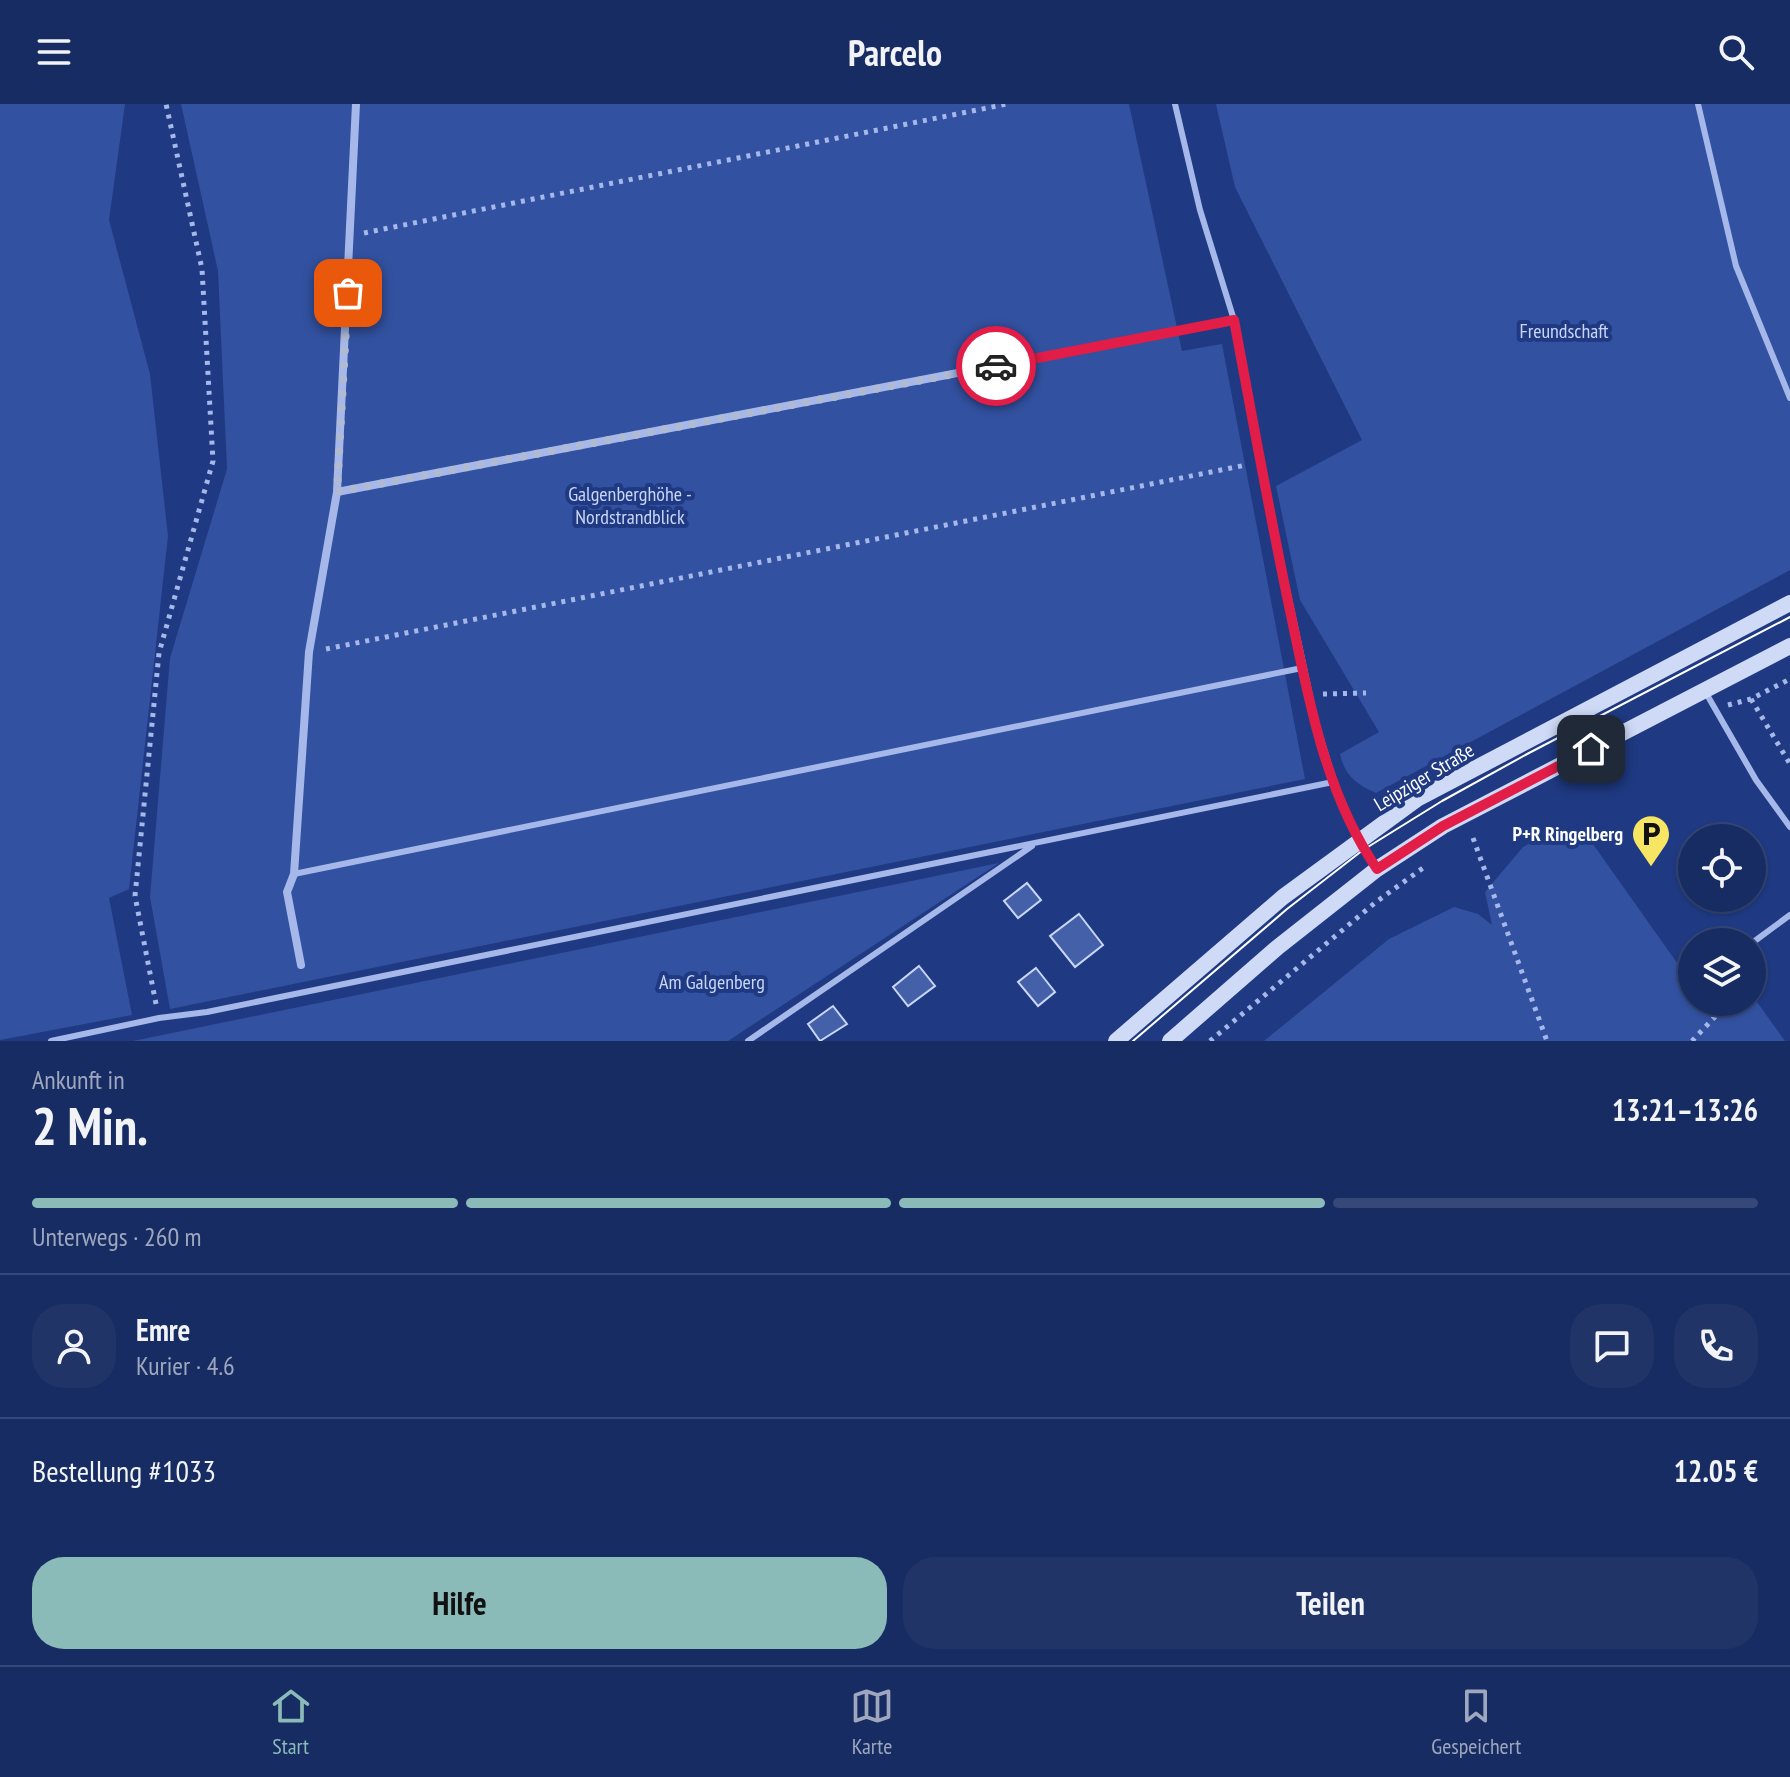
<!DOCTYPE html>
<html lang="de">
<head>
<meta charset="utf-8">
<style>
  :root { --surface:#172c62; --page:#203468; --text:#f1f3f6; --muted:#9ea7be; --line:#364877; --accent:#8bbbb9 }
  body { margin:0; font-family:"PT Sans Narrow",sans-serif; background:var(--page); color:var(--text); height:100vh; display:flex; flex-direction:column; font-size:30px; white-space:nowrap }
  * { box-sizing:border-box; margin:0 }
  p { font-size:26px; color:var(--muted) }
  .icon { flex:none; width:44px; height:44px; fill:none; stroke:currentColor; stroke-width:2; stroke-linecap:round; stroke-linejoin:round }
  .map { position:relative; height:937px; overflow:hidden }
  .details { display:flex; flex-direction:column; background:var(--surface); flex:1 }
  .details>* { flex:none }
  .buttons { position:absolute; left:1678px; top:720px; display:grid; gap:16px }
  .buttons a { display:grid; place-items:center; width:88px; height:88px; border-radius:50%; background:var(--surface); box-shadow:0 2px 6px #0004,0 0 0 2px var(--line); font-size:40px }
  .pin { position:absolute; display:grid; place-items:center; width:68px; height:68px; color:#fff; margin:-34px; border-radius:16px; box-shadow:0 4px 12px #0006 }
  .courier { position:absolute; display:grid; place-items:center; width:80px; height:80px; margin:-40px; border:6px solid #e11d48; border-radius:50%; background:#fff; color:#222; box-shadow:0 2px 10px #0007 }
  .headline em { font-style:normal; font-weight:700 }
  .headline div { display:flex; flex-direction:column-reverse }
  .headline { display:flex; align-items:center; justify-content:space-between; height:136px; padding:0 32px }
  h1 { font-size:52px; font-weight:700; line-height:60px }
  .bar { display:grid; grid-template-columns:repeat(4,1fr); gap:12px 8px; align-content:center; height:96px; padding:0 32px }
  .bar i { height:10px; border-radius:6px; background:var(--line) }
  .bar .active { background:var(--accent) }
  .bar p { grid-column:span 4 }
  .line { display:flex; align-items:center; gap:20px; padding:0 32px; border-top:2px solid var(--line) }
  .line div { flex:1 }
  .round { display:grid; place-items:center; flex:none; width:84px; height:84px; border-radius:32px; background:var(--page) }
  .action { display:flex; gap:16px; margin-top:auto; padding:16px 32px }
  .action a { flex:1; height:92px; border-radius:32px; background:var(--accent); color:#111; font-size:32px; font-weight:700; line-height:92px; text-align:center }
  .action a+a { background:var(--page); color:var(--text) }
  header { display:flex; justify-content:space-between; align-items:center; height:104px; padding:0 32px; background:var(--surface); font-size:36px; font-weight:700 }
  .menu { display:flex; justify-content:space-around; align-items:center; height:112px; border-top:2px solid var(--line); background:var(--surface); font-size:22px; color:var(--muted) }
  .menu a { display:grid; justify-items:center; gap:4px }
  .menu .active { color:var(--accent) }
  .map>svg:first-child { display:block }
  .green { fill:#3251a0 }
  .building { fill:#4360a9; stroke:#c9d6f7; stroke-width:2 }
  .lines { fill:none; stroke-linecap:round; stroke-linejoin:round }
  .path { stroke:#a5b8e9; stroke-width:5; stroke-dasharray:4 6; stroke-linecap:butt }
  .lane { stroke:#a5b8e9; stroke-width:6 }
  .street { stroke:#a5b8e9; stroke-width:8 }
  .secondary { stroke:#cfdaf7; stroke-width:16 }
  .tram { stroke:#fff; stroke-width:2 }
  .done { stroke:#b1bad3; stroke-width:8; stroke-dasharray:0 14.4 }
  .route { stroke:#e11d48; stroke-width:10 }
  .labels { text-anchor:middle; stroke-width:8; stroke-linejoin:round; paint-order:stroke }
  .park-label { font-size:20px; fill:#c9d6f7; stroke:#1f3a82 }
  .street-label { font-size:20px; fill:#fff; stroke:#1f3a82 }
  .poi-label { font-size:20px; font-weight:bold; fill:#fff; stroke:#1f3a82; text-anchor:end }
</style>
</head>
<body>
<header><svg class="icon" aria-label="menu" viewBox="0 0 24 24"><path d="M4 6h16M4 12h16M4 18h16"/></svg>Parcelo<svg class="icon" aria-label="search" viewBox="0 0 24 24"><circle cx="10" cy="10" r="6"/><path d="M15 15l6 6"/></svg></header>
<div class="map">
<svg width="1790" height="937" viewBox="0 0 1790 937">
  <rect width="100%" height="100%" fill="#1f3a82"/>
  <path class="green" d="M0,0H125L109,116L150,270L168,432L129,785L109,794L132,911L0,936Z
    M181,0H1129L1182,247L1222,240L1305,675L170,905L150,793L170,554L227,365L218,167Z
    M1216,0H1790V466L1376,689C1356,680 1345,672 1340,650L1379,628L1300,496L1276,382L1362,336L1235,83Z
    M1561,723L1583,726L1692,880V898H1752V891L1785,937H1264L1389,835L1454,803L1478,810L1492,821L1485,788L1523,743Z
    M999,759L728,937H133Z"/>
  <path class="building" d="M1027,779L1041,796L1018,814L1004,797Z
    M1079,810L1103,841L1075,863L1050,832Z
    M919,862L935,882L908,902L893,883Z
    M1036,864L1055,888L1038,902L1018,878Z
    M833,902L847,920L820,937L808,920Z"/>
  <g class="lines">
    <path class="path" d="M364,129L1007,0
      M326,545L1246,361
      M1323,590L1366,589
      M1751,595L1790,660
      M1728,601L1751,595L1790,575
      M1473,734L1547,937
      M1752,865L1759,854
      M156,900L135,792L159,549L213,357L202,165L166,0
      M1210,937L1376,798L1423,764
      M1692,937L1729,898"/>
    <path class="lane" d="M1175,0L1200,106L1234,216L1269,402L1315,615L1342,704L1363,746L1377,765
      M1698,0L1736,162L1790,294
      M1706,589L1756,676L1790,723
      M294,770L1302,564
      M1752,839L1790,811
      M51,937L159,914L207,908L1333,678
      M748,937L1032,742"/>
    <path class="street" d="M337,388L1234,216
      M301,861L287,788L294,770L309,548L337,388L356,0"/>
    <path class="secondary" d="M1116,937L1283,793L1417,695L1790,499
      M1170,937L1278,843L1377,765L1443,722L1790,542"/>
    <path class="tram" d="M1133,937L1287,805L1363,746L1442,697L1529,649L1790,513"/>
  </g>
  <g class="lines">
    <path class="done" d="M348,189L337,388L996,262"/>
    <path class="route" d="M996,262L1234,216C1252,312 1269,407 1289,502C1308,591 1324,688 1377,765L1443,722L1591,645"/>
  </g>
  <defs>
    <g id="parking-pin" transform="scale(2)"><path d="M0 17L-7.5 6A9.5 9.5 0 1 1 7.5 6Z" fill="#f7e564" stroke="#1f3a82"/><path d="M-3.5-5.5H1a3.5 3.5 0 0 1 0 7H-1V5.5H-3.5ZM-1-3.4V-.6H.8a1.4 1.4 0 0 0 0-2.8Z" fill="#111"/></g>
  </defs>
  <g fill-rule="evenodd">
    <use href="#parking-pin" x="1651" y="730"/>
  </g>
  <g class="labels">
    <g class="park-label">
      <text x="1564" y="234">Freundschaft</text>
      <text x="630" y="397">Galgenberghöhe -<tspan x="630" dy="23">Nordstrandblick</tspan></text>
      <text x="712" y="885">Am Galgenberg</text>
    </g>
    <g class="street-label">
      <text transform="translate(1424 673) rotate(-31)" y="7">Leipziger Straße</text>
    </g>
    <g class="poi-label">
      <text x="1623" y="737">P+R Ringelberg</text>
    </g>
  </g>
</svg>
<div class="buttons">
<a><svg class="icon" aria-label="locate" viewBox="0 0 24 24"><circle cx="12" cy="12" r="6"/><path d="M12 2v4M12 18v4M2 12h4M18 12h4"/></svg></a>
<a><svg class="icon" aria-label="layers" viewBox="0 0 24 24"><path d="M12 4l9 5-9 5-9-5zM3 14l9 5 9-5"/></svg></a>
</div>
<div class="pin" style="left:348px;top:189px;background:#ea580c"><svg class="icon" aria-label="bag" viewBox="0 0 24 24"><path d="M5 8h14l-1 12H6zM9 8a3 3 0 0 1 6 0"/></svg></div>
<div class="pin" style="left:1591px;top:645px;background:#1f2937"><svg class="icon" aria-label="home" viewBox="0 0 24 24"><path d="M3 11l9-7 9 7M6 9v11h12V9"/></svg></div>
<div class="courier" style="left:996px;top:262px"><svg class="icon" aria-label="car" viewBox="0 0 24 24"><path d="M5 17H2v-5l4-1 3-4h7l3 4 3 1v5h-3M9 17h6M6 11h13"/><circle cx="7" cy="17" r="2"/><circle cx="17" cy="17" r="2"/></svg></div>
</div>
<section class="details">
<div class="headline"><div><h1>2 Min.</h1><p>Ankunft in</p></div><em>13:21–13:26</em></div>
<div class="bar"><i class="active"></i><i class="active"></i><i class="active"></i><i></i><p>Unterwegs · 260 m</p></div>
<div class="line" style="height:144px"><a class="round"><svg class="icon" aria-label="person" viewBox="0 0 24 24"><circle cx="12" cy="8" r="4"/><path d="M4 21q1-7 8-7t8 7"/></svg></a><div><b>Emre</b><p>Kurier · 4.6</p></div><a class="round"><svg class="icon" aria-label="chat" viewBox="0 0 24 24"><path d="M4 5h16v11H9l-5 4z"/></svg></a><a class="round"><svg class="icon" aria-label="phone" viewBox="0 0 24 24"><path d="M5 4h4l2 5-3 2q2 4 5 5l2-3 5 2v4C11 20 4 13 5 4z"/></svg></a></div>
<div class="line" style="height:104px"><div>Bestellung #1033</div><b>12.05 €</b></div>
<div class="action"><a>Hilfe</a><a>Teilen</a></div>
</section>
<nav class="menu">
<a class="active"><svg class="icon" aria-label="home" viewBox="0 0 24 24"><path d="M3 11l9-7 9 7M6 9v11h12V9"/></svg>Start</a>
<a><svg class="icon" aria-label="map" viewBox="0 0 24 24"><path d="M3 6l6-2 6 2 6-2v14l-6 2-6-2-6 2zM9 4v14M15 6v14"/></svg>Karte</a>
<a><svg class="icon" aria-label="saved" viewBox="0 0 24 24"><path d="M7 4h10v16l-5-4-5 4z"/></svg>Gespeichert</a>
</nav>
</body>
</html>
